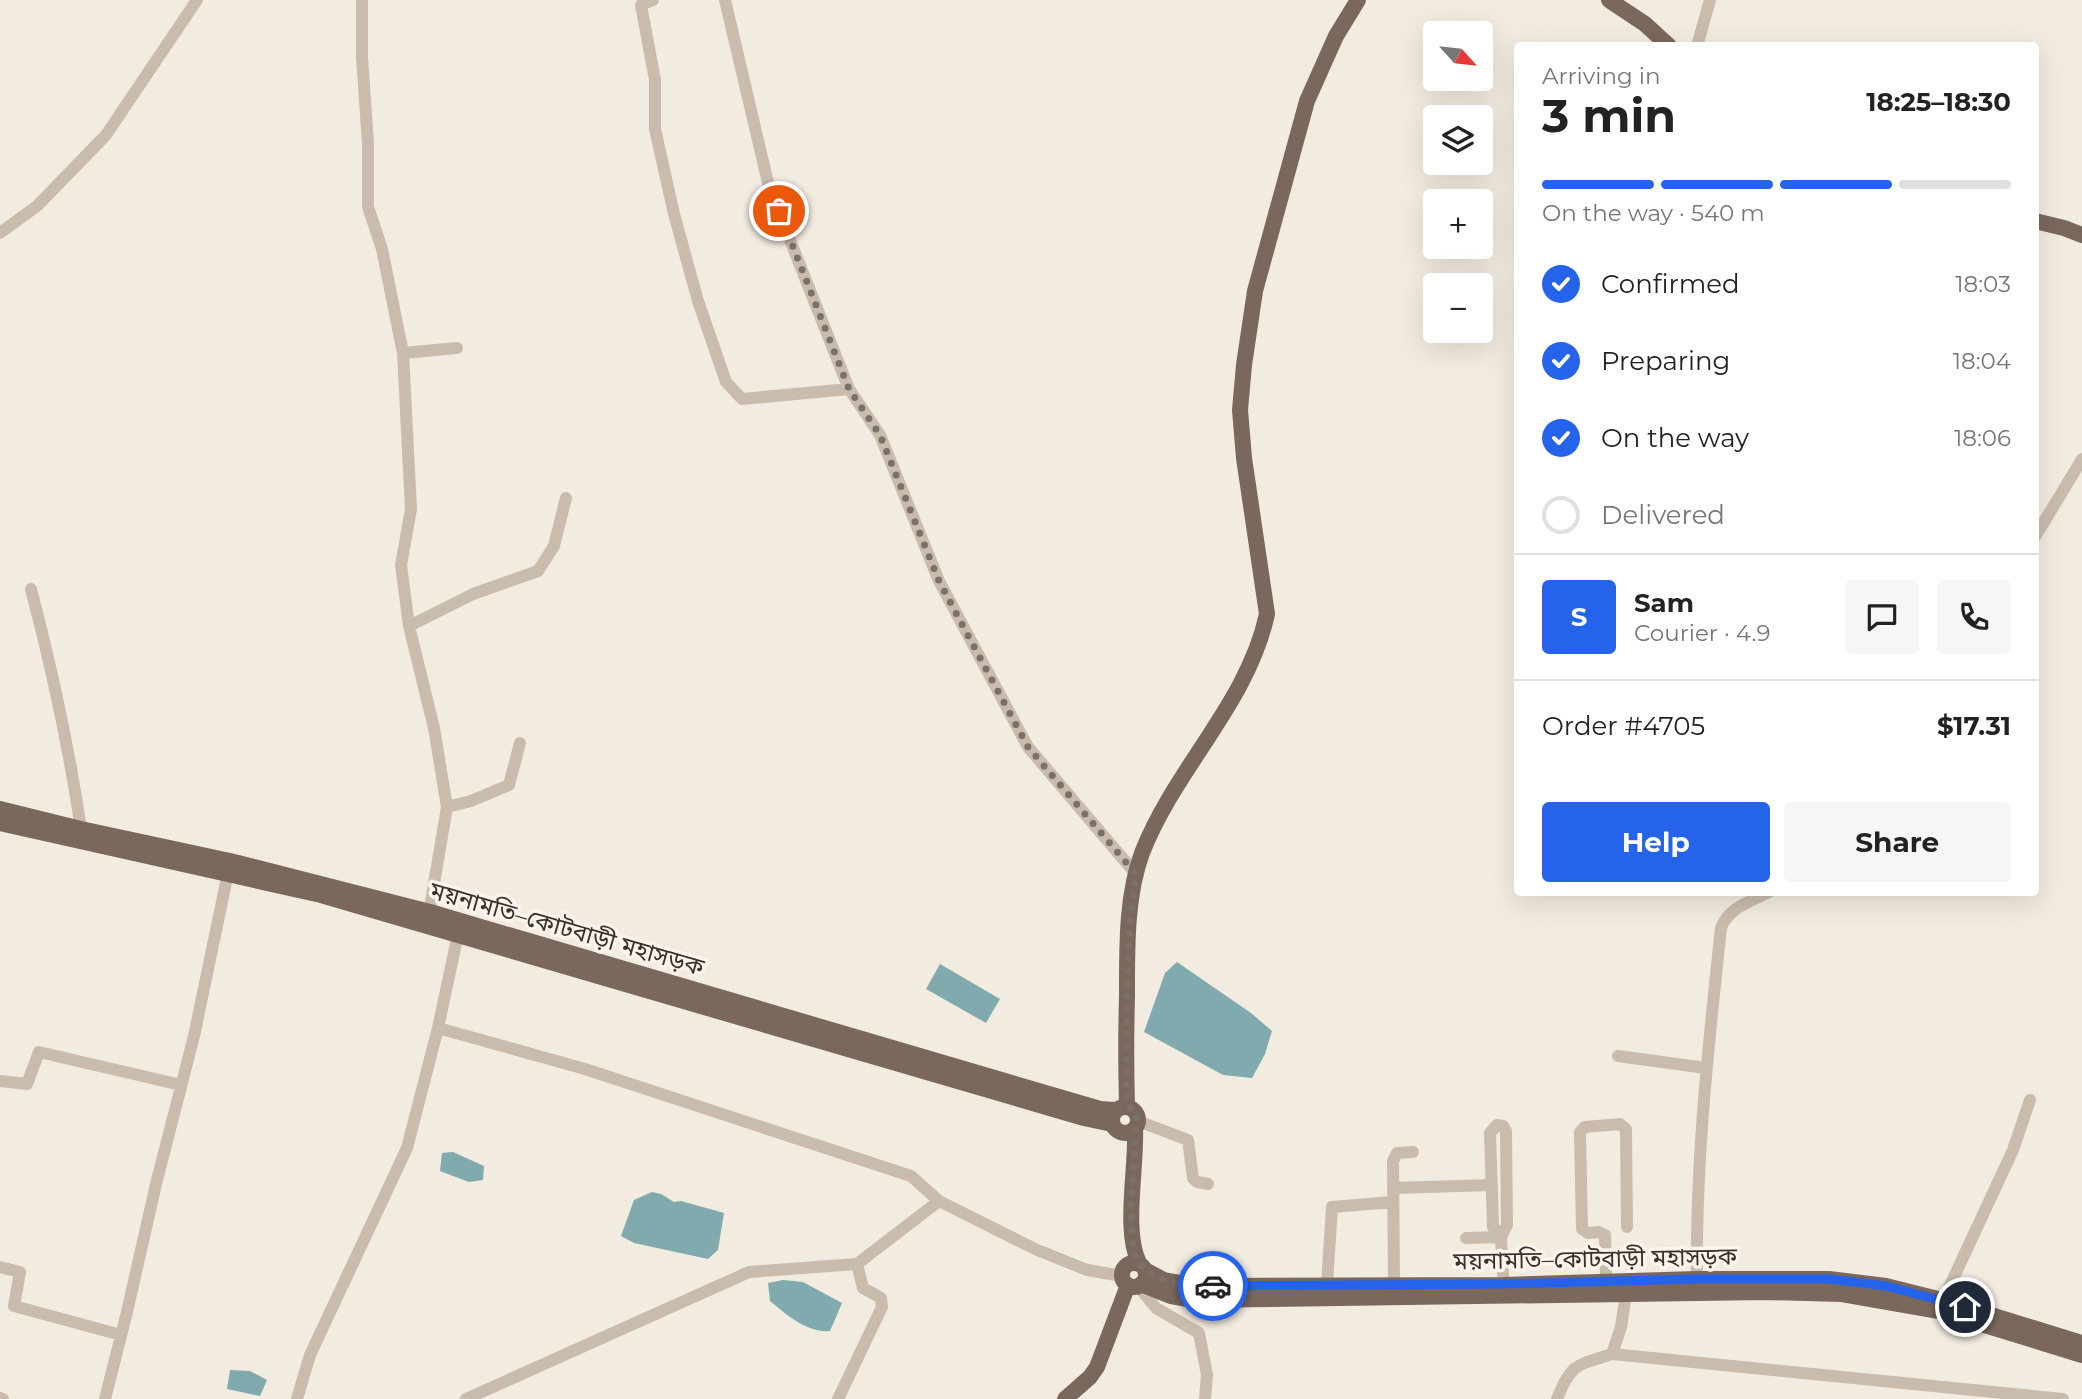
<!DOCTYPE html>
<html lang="en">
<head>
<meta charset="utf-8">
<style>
  :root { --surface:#fff; --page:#f6f6f6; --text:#222; --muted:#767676; --line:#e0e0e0; --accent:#2563eb }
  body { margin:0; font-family:Montserrat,"Noto Sans Bengali",sans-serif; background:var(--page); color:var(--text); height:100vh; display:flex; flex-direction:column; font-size:26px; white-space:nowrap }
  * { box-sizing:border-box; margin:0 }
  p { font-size:23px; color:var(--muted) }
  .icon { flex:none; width:38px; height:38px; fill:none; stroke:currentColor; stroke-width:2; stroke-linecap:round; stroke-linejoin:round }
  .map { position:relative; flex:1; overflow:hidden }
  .details { position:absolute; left:1514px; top:42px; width:525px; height:854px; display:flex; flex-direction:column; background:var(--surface); border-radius:7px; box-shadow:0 7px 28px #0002 }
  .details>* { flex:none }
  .needle { width:46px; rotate:117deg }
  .buttons { position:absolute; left:1423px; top:21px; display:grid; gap:14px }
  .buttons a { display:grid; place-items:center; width:70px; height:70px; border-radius:7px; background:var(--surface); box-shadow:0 7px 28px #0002; font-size:35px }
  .pin { position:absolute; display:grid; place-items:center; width:60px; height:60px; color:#fff; margin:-30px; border:4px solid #fff; border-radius:50%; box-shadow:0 2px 7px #0007 }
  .courier { position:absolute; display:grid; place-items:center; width:70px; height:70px; margin:-35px; border:5px solid #2563eb; border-radius:50%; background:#fff; color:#222; box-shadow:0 2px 9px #0007 }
  .head em { font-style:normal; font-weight:700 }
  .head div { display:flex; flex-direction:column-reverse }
  .head { display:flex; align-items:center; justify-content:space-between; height:119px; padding:0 28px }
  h1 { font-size:46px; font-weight:700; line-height:52px }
  .bar { display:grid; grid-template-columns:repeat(4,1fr); gap:10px 7px; align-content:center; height:84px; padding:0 28px }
  .bar i { height:9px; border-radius:5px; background:var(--line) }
  .bar .active { background:var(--accent) }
  .bar p { grid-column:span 4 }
  .line { display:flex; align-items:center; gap:18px; padding:0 28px; border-top:2px solid var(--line) }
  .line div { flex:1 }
  .round { display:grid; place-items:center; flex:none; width:74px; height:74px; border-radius:7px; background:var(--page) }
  ol { padding:0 28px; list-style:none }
  li { display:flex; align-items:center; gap:21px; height:77px }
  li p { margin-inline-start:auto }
  li .icon { padding:7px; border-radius:50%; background:var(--accent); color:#fff; stroke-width:4 }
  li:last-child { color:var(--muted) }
  li i { width:38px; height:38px; border:4px solid var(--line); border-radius:50% }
  .primary-button { display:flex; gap:14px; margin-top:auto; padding:14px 28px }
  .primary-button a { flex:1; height:80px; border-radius:7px; background:var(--accent); color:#fff; font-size:28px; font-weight:700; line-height:80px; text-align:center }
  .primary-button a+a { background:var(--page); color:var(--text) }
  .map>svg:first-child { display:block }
  .water { fill:#81aaae }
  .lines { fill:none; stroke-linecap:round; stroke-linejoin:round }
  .minor { stroke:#cabcad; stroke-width:12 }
  .major { stroke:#7a685d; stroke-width:16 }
  .done { stroke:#7a716a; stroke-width:7; stroke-dasharray:0 12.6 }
  .route { stroke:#2563eb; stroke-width:9 }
  .labels { text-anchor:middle; stroke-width:7; stroke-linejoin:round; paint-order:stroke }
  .street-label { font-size:24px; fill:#39302b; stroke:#faf4ed }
</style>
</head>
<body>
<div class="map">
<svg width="2082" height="1399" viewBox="0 0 2082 1399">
  <rect width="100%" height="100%" fill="#f2ebe0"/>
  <path class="water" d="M1177,962L1251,1013L1272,1031L1265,1054L1252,1078L1223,1075L1144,1032L1165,973Z
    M940,964L1000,999L986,1023L926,989Z
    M453,1152L484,1166L483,1180L469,1182L440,1171L442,1153Z
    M652,1192L661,1194L674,1202L681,1201L724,1213L718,1250L708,1259L634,1243L621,1236L634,1200Z
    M783,1280L803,1282L842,1303L830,1331C807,1333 787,1315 770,1301L768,1283Z
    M230,1370L250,1371L267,1380L260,1396L227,1389Z"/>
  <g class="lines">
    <path class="minor" d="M362,0V57L368,144V207L382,249L403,353L411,509L401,565L409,626L434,728L447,807L428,919
      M653,0L641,5L655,80V129L674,214L698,301L726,382L742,399L849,389
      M725,0L769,187L849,389L880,435L939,581L1028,747L1136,874
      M1697,46L1710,0
      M0,233L37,206L106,135L197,0
      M403,353L457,348
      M2035,537L2082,459
      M31,589C52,669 69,748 81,829
      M409,626L473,594L538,571L554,546L566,498
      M447,807L471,801L509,785L520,743
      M458,934L438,1028L585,1069L911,1176L939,1201
      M1618,1056L1706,1068
      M0,1081L27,1084L39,1052L181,1085
      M1138,1121L1188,1140L1193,1178L1197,1182L1208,1184
      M1393,1188L1492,1185
      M1501,1237L1493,1227L1490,1133L1497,1125L1503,1126L1506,1131L1507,1225L1501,1237L1504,1293
      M1466,1238L1501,1237
      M0,1267L20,1272L14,1306L121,1335
      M1606,1282L1605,1235L1599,1232L1588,1233L1582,1229L1580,1132L1585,1127L1620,1124L1626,1129L1627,1227
      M1327,1284L1332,1207L1393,1202
      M1394,1284L1393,1161L1397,1153L1413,1152
      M1138,1286L1156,1308L1199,1333L1207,1375L1205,1399
      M1697,1288C1695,1167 1708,1048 1721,928C1729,907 1750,902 1769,892
      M1940,1307L2013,1150L2030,1100
      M1612,1354L1621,1327L1626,1294
      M0,1398L3,1399
      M105,1399L127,1312L156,1184L194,1036L228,873
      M297,1399L310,1355L407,1148L438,1028
      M466,1399L749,1272L857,1264L939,1201L1035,1249L1087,1270L1122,1276
      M838,1399L882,1307L881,1298L863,1288L857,1264
      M1557,1399C1571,1363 1577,1365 1612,1354L2063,1399"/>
    <path class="major" d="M1609,0L1645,24L1669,46
      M2035,221L2064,228L2082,235
      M0,809L81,829L230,861L430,912L1100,1109L1115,1110
      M0,823L321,895L1084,1118L1112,1124
      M1127,1106C1126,1069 1126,1032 1127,995C1127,949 1126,896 1142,853C1175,768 1248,703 1267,614L1244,458L1240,410L1244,365L1255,291L1307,101L1336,36L1358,0
      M1112 1120a13 13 0 1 1 26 0a13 13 0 1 1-26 0Z
      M1135,1128C1137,1167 1123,1230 1139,1263
      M1122 1275a12 12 0 1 1 24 0a12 12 0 1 1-24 0Z
      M1145,1270L1164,1280L1197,1286L1504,1285L1697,1279H1829L1886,1286L1942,1300L2082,1343
      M1141,1284L1171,1296L1194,1300L1765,1292L1842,1294L1939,1311L2082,1355
      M1065,1399L1090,1377L1097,1367L1128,1285"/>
  </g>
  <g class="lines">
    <path class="done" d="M779,211L849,389L880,435L939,581L964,628L1028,747L1136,874C1125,951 1126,1028 1127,1106L1134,1110L1138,1121L1135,1128C1136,1156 1124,1245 1139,1263C1156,1284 1188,1287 1213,1286"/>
    <path class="route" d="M1213,1286L1504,1284L1697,1279H1829L1886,1286L1965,1307"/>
  </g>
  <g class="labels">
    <g class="street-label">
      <text transform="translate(567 929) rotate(16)" y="8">ময়নামতি–কোটবাড়ী মহাসড়ক</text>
      <text transform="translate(1595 1259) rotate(-1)" y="8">ময়নামতি–কোটবাড়ী মহাসড়ক</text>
    </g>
  </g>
</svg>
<div class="buttons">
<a><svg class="needle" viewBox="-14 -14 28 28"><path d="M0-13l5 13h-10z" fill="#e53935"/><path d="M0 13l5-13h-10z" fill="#767676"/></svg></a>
<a><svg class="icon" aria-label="layers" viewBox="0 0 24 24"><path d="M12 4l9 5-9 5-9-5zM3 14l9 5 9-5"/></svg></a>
<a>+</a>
<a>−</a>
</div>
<div class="pin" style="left:779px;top:211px;background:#ea580c"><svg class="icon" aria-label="bag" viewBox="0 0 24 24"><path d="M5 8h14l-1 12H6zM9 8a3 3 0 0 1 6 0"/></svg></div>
<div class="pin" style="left:1965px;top:1307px;background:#1f2937"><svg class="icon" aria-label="home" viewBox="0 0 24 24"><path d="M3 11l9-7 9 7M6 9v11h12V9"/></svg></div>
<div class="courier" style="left:1213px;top:1286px"><svg class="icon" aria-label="car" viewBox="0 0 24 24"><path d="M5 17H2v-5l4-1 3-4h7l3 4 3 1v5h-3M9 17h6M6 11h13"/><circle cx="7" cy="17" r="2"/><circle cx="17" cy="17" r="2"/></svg></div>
<section class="details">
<div class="head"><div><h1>3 min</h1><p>Arriving in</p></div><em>18:25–18:30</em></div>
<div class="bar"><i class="active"></i><i class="active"></i><i class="active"></i><i></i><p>On the way · 540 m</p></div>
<ol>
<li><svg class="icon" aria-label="check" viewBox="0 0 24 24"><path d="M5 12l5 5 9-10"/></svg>Confirmed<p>18:03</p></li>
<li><svg class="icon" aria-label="check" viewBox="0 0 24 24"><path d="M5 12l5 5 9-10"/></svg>Preparing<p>18:04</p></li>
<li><svg class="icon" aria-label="check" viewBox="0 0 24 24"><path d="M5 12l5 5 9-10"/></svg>On the way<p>18:06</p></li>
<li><i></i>Delivered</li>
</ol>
<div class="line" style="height:126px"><b class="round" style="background:var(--accent);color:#fff">S</b><div><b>Sam</b><p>Courier · 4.9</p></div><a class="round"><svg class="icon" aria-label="chat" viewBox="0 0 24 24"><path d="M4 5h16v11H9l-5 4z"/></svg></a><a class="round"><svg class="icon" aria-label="phone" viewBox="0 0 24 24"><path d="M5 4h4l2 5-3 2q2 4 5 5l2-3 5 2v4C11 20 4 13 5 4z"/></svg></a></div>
<div class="line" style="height:91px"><div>Order #4705</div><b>$17.31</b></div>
<div class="primary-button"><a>Help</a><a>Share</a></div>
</section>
</div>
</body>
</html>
